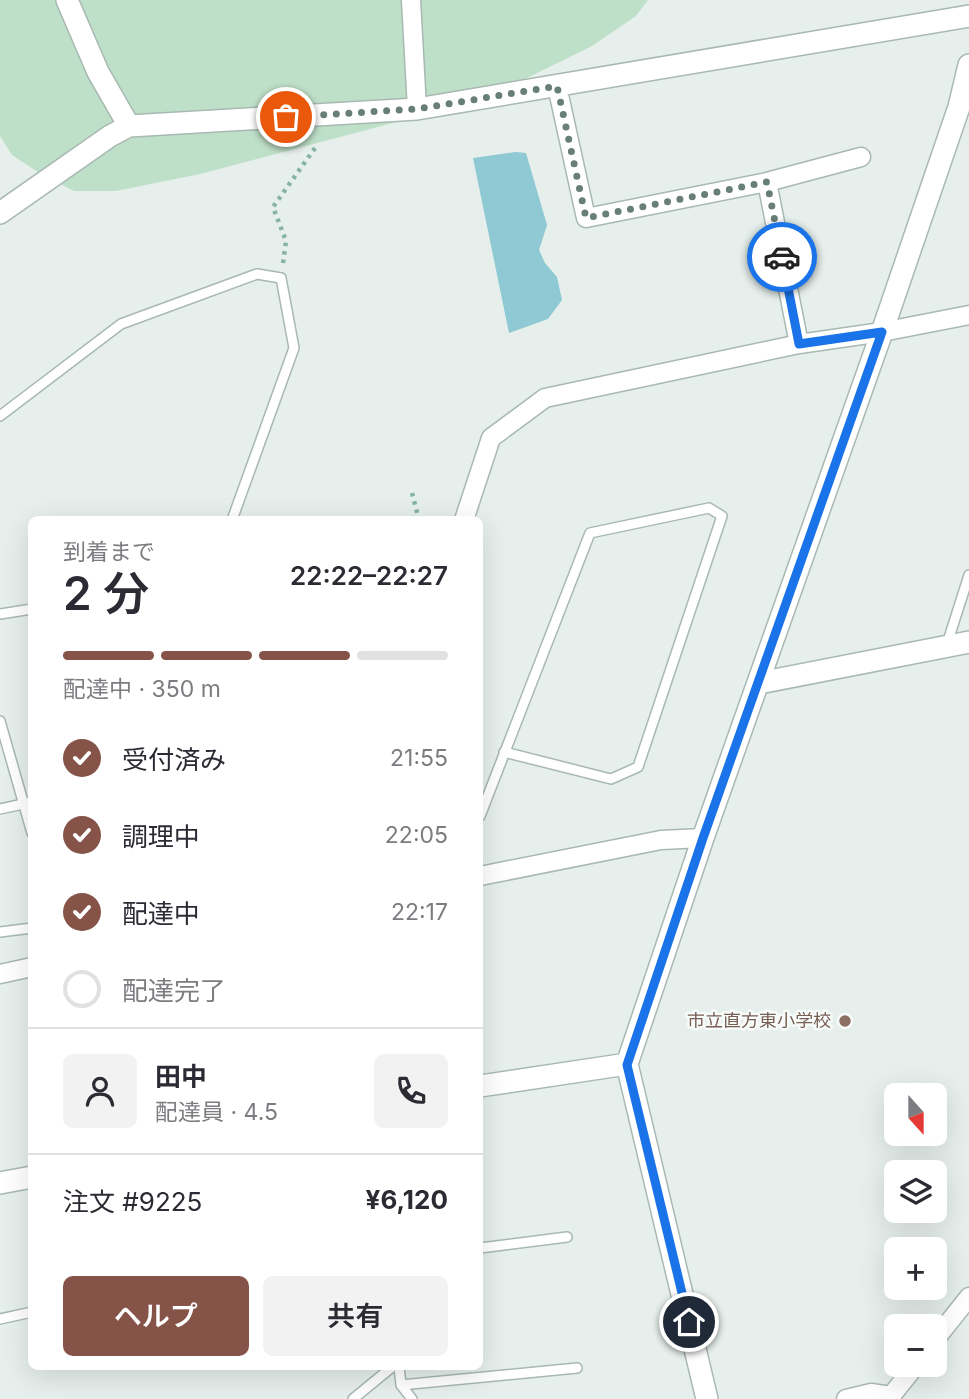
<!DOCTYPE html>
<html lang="ja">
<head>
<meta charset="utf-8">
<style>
  :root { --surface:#fff; --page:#f2f2f3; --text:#2b2b33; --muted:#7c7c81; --line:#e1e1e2; --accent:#855347 }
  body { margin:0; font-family:Inter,"Noto Sans JP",sans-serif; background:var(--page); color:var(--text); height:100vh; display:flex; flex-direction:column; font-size:26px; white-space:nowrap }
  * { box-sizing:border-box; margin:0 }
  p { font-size:23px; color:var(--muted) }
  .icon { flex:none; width:38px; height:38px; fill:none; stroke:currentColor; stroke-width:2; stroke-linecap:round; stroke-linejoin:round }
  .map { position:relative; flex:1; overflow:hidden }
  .details { position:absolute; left:28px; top:516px; width:455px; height:854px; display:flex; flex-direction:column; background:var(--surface); border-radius:10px; box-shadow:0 7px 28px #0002 }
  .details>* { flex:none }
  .needle { width:46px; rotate:159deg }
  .fabs { position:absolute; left:884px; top:1083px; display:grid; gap:14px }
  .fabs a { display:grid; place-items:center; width:63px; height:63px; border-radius:10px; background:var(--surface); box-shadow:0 7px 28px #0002; font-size:35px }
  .pin { position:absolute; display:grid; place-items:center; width:60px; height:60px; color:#fff; margin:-30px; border:4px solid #fff; border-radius:50%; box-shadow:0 2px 7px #0007 }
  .courier { position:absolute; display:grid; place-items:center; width:70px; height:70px; margin:-35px; border:5px solid #1a73e8; border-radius:50%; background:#fff; color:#222; box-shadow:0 2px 9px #0007 }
  .overview em { font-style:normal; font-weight:600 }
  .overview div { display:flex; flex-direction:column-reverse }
  .overview { display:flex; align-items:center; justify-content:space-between; height:119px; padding:0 35px }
  h1 { font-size:46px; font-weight:600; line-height:52px }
  .bar { display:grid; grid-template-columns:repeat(4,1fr); gap:10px 7px; align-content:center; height:84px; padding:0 35px }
  .bar i { height:9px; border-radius:5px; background:var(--line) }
  .bar .on { background:var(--accent) }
  .bar p { grid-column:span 4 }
  .line { display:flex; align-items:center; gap:18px; padding:0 35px; border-top:2px solid var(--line) }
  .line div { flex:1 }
  .round { display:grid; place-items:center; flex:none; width:74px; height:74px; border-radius:10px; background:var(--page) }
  ol { padding:0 35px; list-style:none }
  li { display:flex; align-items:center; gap:21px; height:77px }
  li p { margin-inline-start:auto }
  li .icon { padding:7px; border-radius:50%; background:var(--accent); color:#fff; stroke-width:4 }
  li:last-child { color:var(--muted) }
  li i { width:38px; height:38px; border:4px solid var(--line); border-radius:50% }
  .cta { display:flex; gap:14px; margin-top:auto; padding:14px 35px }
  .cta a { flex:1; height:80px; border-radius:10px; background:var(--accent); color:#fff; font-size:28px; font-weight:600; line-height:80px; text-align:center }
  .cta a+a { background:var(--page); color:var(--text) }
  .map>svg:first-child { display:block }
  .green { fill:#bfe0c8 }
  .water { fill:#8ec9d4 }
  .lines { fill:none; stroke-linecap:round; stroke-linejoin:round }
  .service-casing { stroke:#a8b8b2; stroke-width:12 }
  .minor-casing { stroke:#a8b8b2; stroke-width:21 }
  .tertiary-casing { stroke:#a8b8b2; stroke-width:24 }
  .path { stroke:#86b3a5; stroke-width:4.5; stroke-dasharray:3.5 5; stroke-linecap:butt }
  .service { stroke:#fff; stroke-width:9 }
  .minor { stroke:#fff; stroke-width:18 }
  .tertiary { stroke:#fff; stroke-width:21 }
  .done { stroke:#687f78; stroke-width:7; stroke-dasharray:0 12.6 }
  .route { stroke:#1a73e8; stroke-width:9 }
  .education-dot { fill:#8d6e63; stroke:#f7fbf9; stroke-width:2.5 }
  .labels { text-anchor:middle; stroke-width:5; stroke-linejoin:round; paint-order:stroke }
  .education-label { font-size:18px; fill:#785e54; stroke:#f7fbf9; text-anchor:end }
</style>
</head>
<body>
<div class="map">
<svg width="969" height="1399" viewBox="0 0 969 1399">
  <rect width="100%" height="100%" fill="#e6efeb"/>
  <path class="green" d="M0,0H648L636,16L592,46L525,79L423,115L200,174L116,191H74L41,174L12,155L0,136Z"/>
  <path class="water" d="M516,152L526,153L547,225L539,250L545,263L557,277L562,300L548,319L509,333L473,158Z"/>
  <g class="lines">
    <g class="service-casing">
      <path id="service" d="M0,416L121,324L257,274L281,278L294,348L232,520
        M0,614L32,609
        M947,644L969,575
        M0,721L32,833
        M0,809L32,802
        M480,816L590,533L709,508L722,516L638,767L611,779L504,752
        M0,932L32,928
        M480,1248L567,1237
        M0,1319L32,1312
        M399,1367L401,1385L412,1399
        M401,1385L577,1368
        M353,1399L392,1367"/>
    </g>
    <g class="minor-casing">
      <path id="minor" d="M411,0L417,109
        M557,86L586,218L767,182L799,344
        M767,182L861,157
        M464,520L491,438L545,398L799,344L882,332L969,315
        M480,876L661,840L703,838
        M0,974L32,967
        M934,1341L969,1297
        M846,1399L871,1393L891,1396
        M892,1399L891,1396L916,1365"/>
    </g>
    <g class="tertiary-casing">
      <path id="tertiary" d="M67,0L98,72L129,126
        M0,213L110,136L129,126L417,109L969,16
        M759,683L969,642
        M480,1086L627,1064
        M0,1183L32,1177
        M707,1399L627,1064L703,838L882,332L959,107L969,65"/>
    </g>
    <path class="path" d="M283,263L286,241L273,207L315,148
      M412,493L419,520"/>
    <use href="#service" class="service"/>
    <use href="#minor" class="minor"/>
    <use href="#tertiary" class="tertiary"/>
  </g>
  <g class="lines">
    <path class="done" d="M286,117L417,109L557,86L586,218L767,182L782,257"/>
    <path class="route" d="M689,1322L627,1065L703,838L882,332L799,344L782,257"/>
  </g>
  <circle class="education-dot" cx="845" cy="1021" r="7"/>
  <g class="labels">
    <g class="education-label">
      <text x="831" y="1027">市立直方東小学校</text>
    </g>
  </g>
</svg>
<div class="fabs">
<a><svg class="needle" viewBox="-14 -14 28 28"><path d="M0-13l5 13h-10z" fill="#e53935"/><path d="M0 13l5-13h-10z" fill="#7c7c81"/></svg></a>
<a><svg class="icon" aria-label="layers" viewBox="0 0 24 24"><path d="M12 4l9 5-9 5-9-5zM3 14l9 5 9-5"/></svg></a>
<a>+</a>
<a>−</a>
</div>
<div class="pin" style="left:286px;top:117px;background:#ea580c"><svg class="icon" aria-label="bag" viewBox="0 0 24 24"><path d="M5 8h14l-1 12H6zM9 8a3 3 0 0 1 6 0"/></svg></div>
<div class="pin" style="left:689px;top:1322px;background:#1f2937"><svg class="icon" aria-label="home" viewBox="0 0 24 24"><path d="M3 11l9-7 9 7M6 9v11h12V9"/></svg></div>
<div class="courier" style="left:782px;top:257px"><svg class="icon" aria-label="car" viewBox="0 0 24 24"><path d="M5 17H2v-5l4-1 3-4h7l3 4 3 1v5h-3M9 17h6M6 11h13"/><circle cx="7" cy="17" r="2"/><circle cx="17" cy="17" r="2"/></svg></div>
<section class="details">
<div class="overview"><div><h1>2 分</h1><p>到着まで</p></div><em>22:22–22:27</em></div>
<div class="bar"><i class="on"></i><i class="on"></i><i class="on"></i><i></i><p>配達中 · 350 m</p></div>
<ol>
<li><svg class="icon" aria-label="check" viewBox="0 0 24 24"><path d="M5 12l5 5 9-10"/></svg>受付済み<p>21:55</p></li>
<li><svg class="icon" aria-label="check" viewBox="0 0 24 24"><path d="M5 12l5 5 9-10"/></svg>調理中<p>22:05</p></li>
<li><svg class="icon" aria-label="check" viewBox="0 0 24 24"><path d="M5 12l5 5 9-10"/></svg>配達中<p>22:17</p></li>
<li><i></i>配達完了</li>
</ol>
<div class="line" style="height:126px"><a class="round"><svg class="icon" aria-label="person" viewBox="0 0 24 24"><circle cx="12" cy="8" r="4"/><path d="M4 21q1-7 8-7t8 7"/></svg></a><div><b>田中</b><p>配達員 · 4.5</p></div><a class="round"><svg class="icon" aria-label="phone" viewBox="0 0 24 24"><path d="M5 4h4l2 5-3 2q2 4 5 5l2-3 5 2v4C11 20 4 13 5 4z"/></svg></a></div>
<div class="line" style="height:91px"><div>注文 #9225</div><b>¥6,120</b></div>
<div class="cta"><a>ヘルプ</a><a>共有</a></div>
</section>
</div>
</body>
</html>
